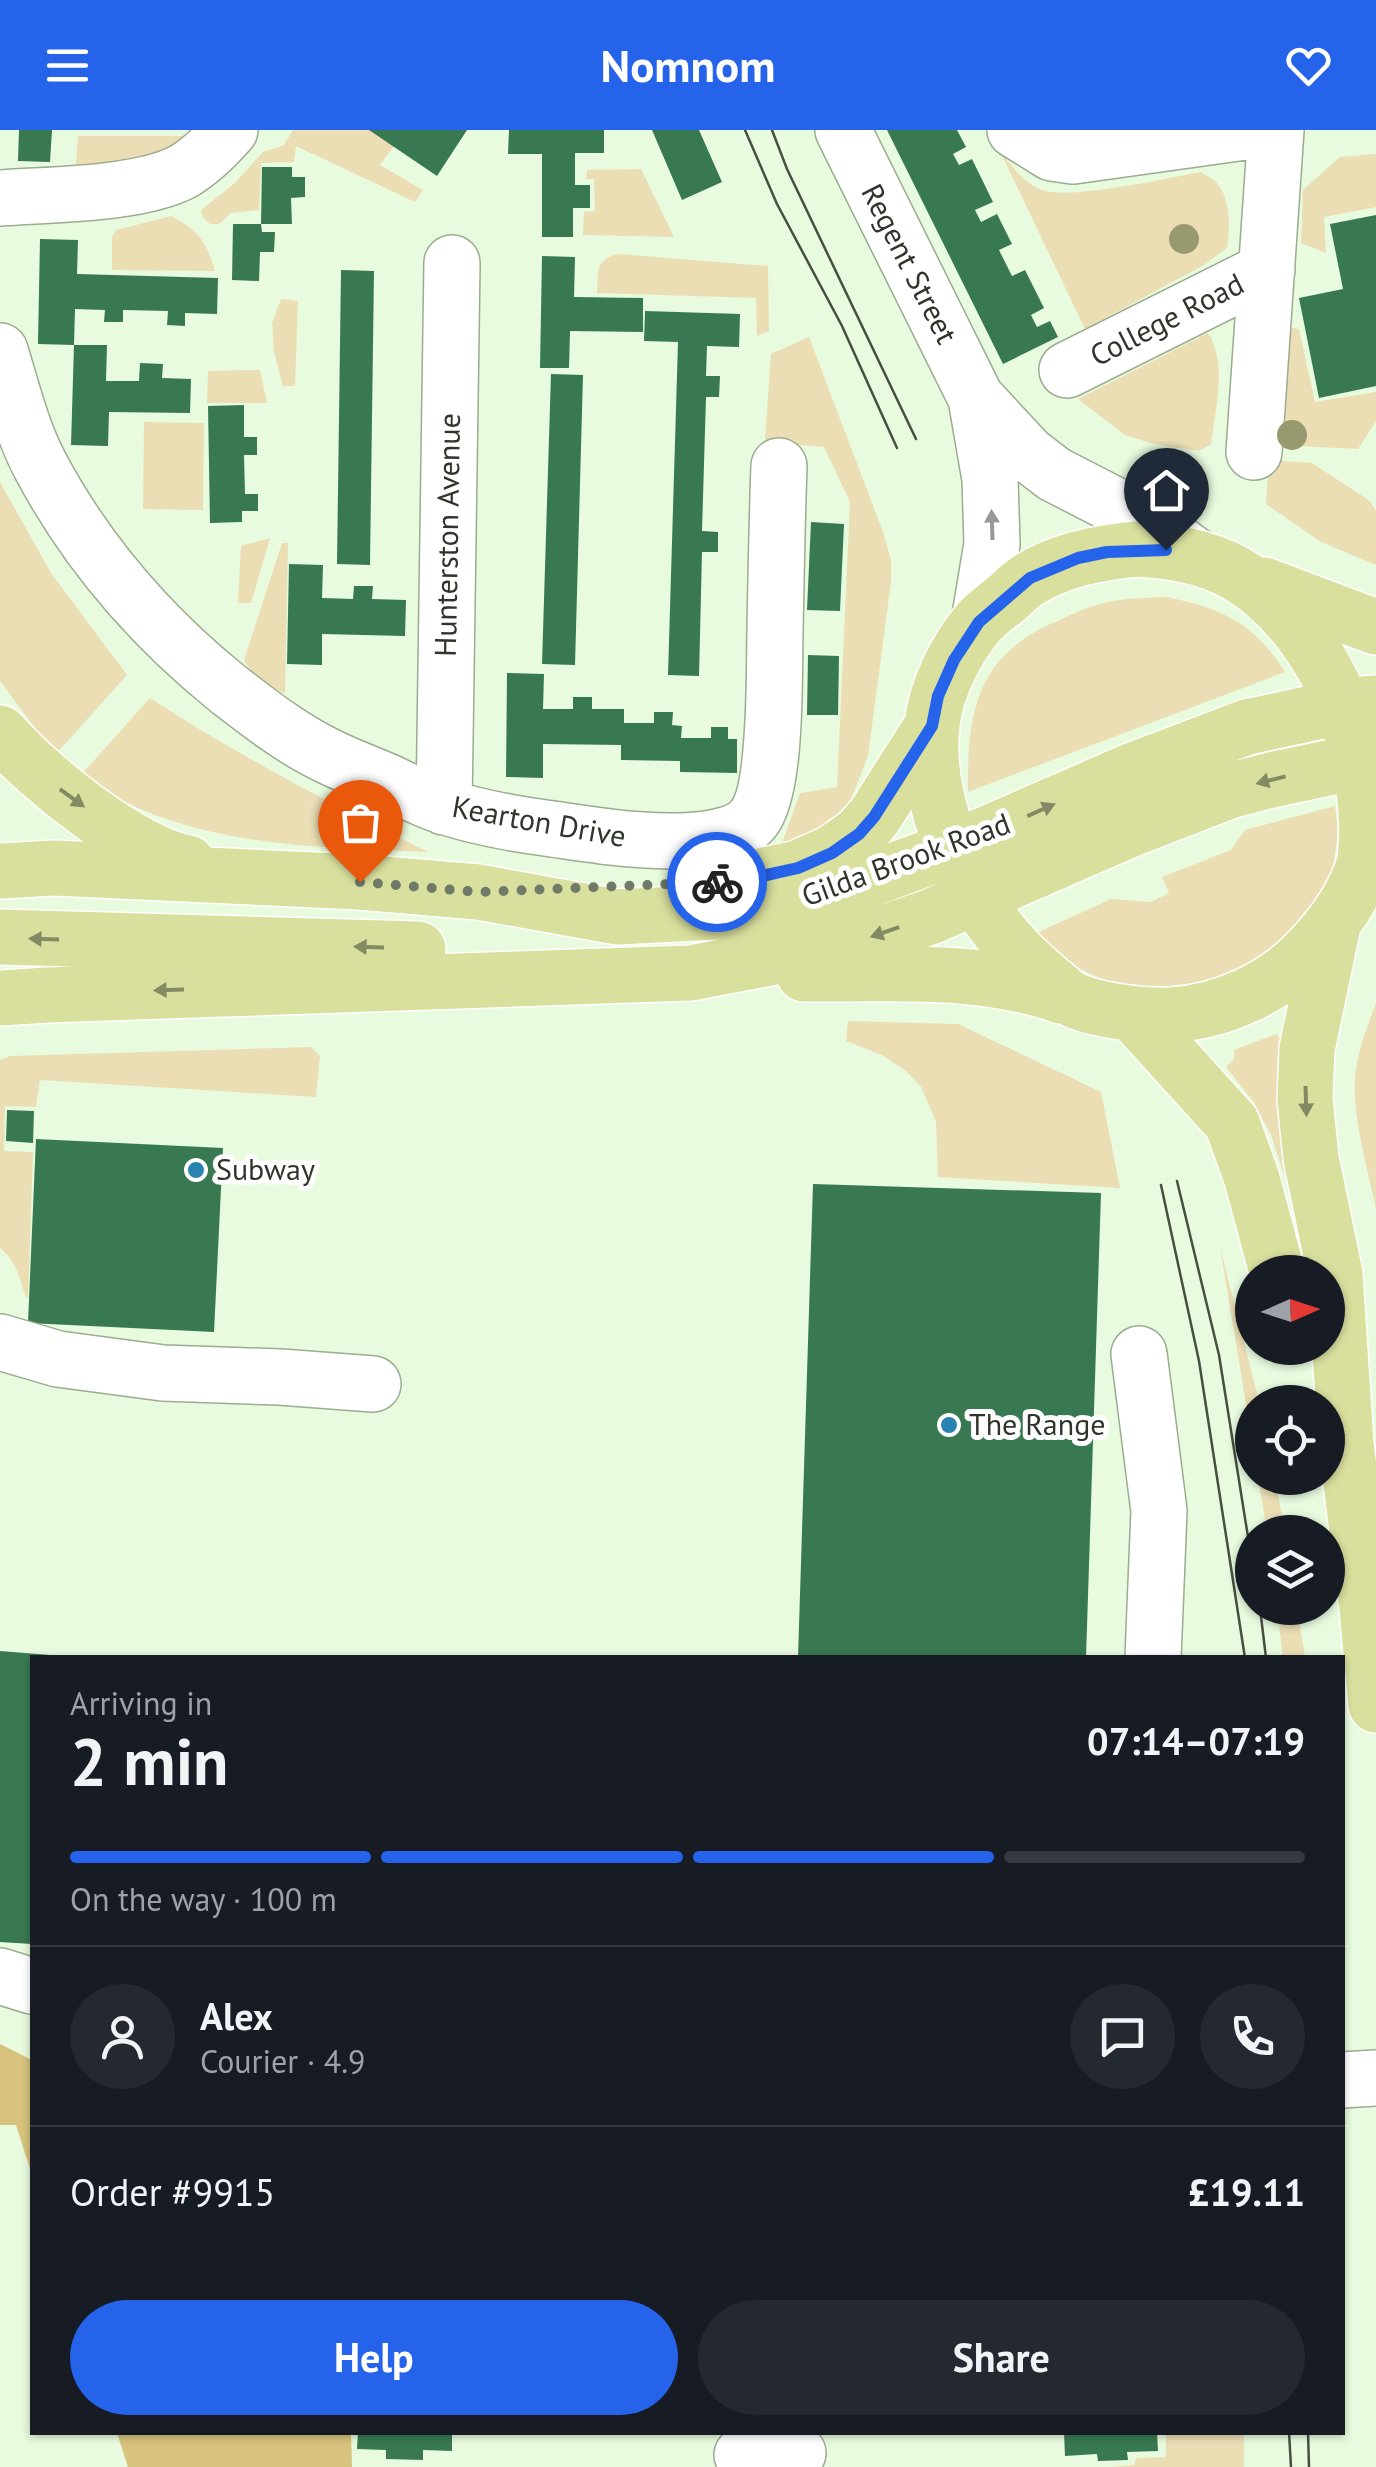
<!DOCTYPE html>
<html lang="en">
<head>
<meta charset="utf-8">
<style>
  :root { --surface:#171b24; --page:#242831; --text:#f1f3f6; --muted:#9ea1a6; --line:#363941; --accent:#2563eb }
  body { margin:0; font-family:"PT Sans",sans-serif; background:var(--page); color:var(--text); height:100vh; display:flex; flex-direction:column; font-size:38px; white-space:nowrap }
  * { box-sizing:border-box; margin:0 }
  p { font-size:32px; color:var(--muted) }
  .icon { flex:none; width:55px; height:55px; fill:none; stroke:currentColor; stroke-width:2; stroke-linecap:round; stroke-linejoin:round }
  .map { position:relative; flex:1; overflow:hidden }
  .drawer { position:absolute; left:30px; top:1525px; width:1315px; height:780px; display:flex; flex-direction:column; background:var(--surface); border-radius:0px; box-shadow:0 2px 8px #0004 }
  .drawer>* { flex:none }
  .needle { width:65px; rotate:87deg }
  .buttons { position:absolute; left:1235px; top:1125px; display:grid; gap:20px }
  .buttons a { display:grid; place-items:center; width:110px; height:110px; border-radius:50%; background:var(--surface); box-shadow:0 2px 8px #0004; font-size:50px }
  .pin { position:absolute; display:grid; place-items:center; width:85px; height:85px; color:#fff; margin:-102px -42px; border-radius:50% 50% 50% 0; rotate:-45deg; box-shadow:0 0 10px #0007 }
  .pin .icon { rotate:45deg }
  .courier { position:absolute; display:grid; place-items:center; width:100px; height:100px; margin:-50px; border:8px solid #2563eb; border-radius:50%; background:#fff; color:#222; box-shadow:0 2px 12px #0007 }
  .headline em { font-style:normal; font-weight:700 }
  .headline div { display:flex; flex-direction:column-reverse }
  .headline { display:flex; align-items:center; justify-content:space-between; height:170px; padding:0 40px }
  h1 { font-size:65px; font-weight:700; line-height:75px }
  .bar { display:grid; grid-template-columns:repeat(4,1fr); gap:15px 10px; align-content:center; height:120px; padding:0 40px }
  .bar i { height:12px; border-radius:8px; background:var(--line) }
  .bar .selected { background:var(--accent) }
  .bar p { grid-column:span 4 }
  .line { display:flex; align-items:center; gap:25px; padding:0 40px; border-top:2px solid var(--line) }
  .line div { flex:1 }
  .round { display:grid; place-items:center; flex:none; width:105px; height:105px; border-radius:52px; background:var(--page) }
  .primary-button { display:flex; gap:20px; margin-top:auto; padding:20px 40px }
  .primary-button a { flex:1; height:115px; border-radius:60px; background:var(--accent); color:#fff; font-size:40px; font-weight:700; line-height:115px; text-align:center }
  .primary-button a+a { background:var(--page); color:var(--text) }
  header { display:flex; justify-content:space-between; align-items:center; height:130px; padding:0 40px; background:var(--accent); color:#fff; font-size:45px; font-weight:700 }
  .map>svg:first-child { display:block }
  .green { fill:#ebdeb5 }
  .forest { fill:#d7c37d }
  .building { fill:#387951 }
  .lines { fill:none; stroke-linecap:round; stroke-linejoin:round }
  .minor-casing { stroke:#9bac91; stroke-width:58 }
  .major-casing { stroke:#fff; stroke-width:58 }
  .minor { stroke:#fff; stroke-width:55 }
  .major { stroke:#d9e09e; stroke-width:55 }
  .tram { stroke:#464f42; stroke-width:2.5 }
  .tree { fill:#98996e }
  .oneway { fill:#969a94 }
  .oneway2 { fill:#848a64 }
  .done { stroke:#6f7a69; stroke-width:10; stroke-dasharray:0 18 }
  .route { stroke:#2563eb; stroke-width:12 }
  .poi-dot { fill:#2983b0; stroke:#fff; stroke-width:4 }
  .labels { text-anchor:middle; stroke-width:10; stroke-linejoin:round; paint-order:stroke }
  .street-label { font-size:30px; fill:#2e352a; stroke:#fff }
  .poi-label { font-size:30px; fill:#2e352a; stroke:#fff; text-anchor:start }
</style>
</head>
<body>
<header><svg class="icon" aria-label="menu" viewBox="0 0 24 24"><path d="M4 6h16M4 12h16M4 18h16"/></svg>Nomnom<svg class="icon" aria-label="heart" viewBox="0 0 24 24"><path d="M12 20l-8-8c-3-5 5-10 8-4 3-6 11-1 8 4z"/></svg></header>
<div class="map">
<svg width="1376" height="2337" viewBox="0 0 1376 2337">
  <rect width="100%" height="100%" fill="#e8fbde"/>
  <path class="green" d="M293,0H369L394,16L380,35L423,60L415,72L296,16L294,32L261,33L259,80L231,83L219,94H210L203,87L201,80L235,53L263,22L284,15Z
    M78,6H196L202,13L75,47Z
    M1001,23C1013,37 1024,53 1042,60C1071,70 1167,48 1201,42C1206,46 1212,48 1216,52C1231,68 1230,98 1227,118L1204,135L1085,199Z
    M1376,24V77L1324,87L1326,123L1301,113L1303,60L1340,27Z
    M641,39L674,107L583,105L584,82L595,81L594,49H586L587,40Z
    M171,86C199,101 206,111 215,141L112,140V107L116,100Z
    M618,124L768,136L769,201L757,206L756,168L597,163C598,143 595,129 618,124Z
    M281,169L298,171L295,256H283L274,222L272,193Z
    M1286,197L1299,199L1315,272L1376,262V291L1358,319L1278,315Z
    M1208,203C1228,234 1215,279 1211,314L1199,321L1154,314L1125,305L1078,269Z
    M809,207L883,402L891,430V452L868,626L850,672L824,703L778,724L800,663L837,657L850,372L824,317L774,313L765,309L771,224Z
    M260,240L267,273H207L208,241Z
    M144,292L204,293L203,380L143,379Z
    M1269,330L1312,333L1370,371L1376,381V435L1321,412L1266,374Z
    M0,352L51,443L127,545L55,625L0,551Z
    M270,408L251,473H238L241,416Z
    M282,413H288L285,563C268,557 252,545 244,530Z
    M1167,467C1223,479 1254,493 1285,542L968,662C967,583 976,526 1055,492C1067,487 1079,480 1091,477C1115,468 1142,468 1167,467Z
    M150,568C239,626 333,675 428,722C340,718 251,718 167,689C140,681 114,666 89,654L81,645Z
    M1335,676L1338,701L1334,732L1325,762L1291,811L1204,860L1134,859L1092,845L1067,832L1032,805L1111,769L1151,772L1169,763L1162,747L1231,720L1245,700Z
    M1376,873V1079C1368,1039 1350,980 1356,940C1359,917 1368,895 1376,873Z
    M848,891L958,894L1101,962L1120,1058L938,1047L936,991L921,957L906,941L882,925L846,911Z
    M1277,904L1294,930L1290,1062L1271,1005L1253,971L1226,937L1234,929V920Z
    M311,917L320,926L316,967L40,950L36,977L5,976L4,1021L33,1022L28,1168H26C20,1149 16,1130 0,1118V930L10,926Z
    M1220,1117L1259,1272H1252V1310Z
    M1258,1348H1275L1285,1402H1267Z
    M1277,1478H1297L1305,1527H1283Z
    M1166,2303H1244V2337H1111L1134,2335L1136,2328L1166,2327Z"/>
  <path class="forest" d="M0,1914L32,1930V2045L16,1995H0Z
    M117,2303H351L352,2337H128Z"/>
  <path class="building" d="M19,0H52L50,32L18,31Z
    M369,0H467L437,46Z
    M509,0H604V23H575V55H590V78H573V107H542V24H508Z
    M652,0H699L722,52L682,70Z
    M887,0H957L966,17L953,24L959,35L972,29L993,72L975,80L981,92L997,84L1012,114L999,120L1012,146L1025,140L1044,178L1031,185L1037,197L1050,191L1058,207L1003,234Z
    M262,37H292V47H305V67L291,68L292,94H261L262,102H275L274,122H260L259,151L232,150L233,94H261Z
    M1376,85V256L1319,268L1299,168L1343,159L1330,94Z
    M40,109L78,110L77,144L218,148L217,184L185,183V196L167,195L168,181L123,180V192H104L105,180L75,179L74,215L38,214Z
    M542,126L575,127L574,167L643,168V202L570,201L569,238H540Z
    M341,140L374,141L370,435L337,434Z
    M645,181L740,184L739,217L707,216L706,246H720L719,267H706L702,401L718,402V422H702L699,546L668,545L678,212L644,211Z
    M74,215H107L106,251H139L140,233L163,234L162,248L191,249L190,283L109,282L108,316L71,315Z
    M551,244L583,245L575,535L542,534Z
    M244,275V307H257V325H244L245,364H258V381H242V392L210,393L208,276Z
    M811,392L844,394L840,481L807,480Z
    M289,434L323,435L322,468L353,469L354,456H373L372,469L406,470L405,506L322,504V535L287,534Z
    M808,525L839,526L838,585H807Z
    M507,543L544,544L543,579H573V567H592V579H624V593H654V582H673L672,595L682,596L681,608H711V597H728V609H737V643L680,642V631L621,630V615L543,614V648L506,647Z
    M7,980L34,981L33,1013L6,1011Z
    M36,1009L223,1018L214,1202L28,1193Z
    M813,1054L1101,1063L1086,1528H798Z
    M0,1521L50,1525L49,1528H32V1814L0,1812Z
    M358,2302H452V2321L423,2320V2330L386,2329V2320L357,2319Z
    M1064,2302H1157L1158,2321L1127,2322L1128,2330L1098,2331L1097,2324L1065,2326Z"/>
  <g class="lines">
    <g class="minor-casing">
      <path id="minor" d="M843,0L976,268L990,349L992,414L979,492
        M1015,0L1052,23L1073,26L1259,0
        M0,68C50,64 140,65 184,41C202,30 216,16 230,0
        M0,221C12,259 21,299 40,335C87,424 150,496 228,559C259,583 292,609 328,626C346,635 365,642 384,650C404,659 425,671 446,677C499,694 555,699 610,707C644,711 732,719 754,688C777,658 774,543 775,502C776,447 777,391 779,336
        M1067,240L1267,140
        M976,268L1028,324L1054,344L1153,395L1198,428
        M1254,322L1276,0
        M444,677L452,133
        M0,1212L58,1229L163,1243L280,1247L373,1254
        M1139,1224L1159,1381L1153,1528
        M0,1846L32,1856
        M1342,1950L1376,1948
        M742,2325L798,2323"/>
    </g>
    <g class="major-casing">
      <path id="major" d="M1138,419C1174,421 1214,428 1245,449C1330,506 1376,629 1365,731C1355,766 1335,794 1310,820C1275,858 1222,882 1170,885C1144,886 1098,881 1074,870C1066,867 1058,858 1050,852C1022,829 999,805 980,774C950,722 925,657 932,595C936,559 955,521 978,493C986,484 997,476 1007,468C1014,462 1021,454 1030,449C1060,430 1103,422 1138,419Z
        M1264,455L1376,497
        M0,603C38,647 131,722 188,733
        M0,741L53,738L359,752L478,762L617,787L735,781L794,772L846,758L952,719L1131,641L1247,597L1349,575L1376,573
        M765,745L798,738L832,723L859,704L874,687L932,596
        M1333,795L1307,919L1305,969L1311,1028L1335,1144L1346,1314L1367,1478L1376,1575
        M0,807L418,819
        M804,844C888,845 980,837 1061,866
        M0,868L48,865L691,843L859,811L930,787L1131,699L1229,661L1271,650L1376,628
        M1134,885L1232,993L1252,1049L1277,1142"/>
    </g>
    <use href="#minor" class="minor"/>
    <use href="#major" class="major"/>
    <path class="tram" d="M745,0L777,74L842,196L897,318
      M772,0L787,39L916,309
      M1177,1051L1219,1225L1252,1432
      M1161,1055L1199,1231L1245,1528
      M1260,1478L1266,1528
      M1289,2302L1291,2337
      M1308,2302L1309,2337"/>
  </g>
  <g class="tree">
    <circle cx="1184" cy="109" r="15"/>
    <circle cx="1292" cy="305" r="15"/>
  </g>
  <defs><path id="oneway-solid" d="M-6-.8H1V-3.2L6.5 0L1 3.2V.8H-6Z" transform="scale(2.5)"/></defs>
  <use class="oneway" href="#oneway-solid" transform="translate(992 395) rotate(-92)"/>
  <g class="oneway2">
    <use href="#oneway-solid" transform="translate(1271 650) rotate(166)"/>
    <use href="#oneway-solid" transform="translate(72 668) rotate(36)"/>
    <use href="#oneway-solid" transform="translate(1041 680) rotate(-24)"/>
    <use href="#oneway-solid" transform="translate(885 802) rotate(161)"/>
    <use href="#oneway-solid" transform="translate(44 809) rotate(-178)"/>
    <use href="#oneway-solid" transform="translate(369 817) rotate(-178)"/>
    <use href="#oneway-solid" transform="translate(169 860) rotate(178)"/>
    <use href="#oneway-solid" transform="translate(1306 971) rotate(88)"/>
  </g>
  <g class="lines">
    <path class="done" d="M360,752L478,762L717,752"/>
    <path class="route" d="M717,752L753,748L798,738L832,723L859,704L874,687L932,596L938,566L954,530L979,492L1030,448L1078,428L1107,422L1166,420"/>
  </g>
  <g class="poi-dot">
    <circle cx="196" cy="1040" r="10"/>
    <circle cx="949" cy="1295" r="10"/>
  </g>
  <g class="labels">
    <g class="street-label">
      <text transform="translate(909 134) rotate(63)" y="10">Regent Street</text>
      <text transform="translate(1167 190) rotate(-27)" y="10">College Road</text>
      <text transform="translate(448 405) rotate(-89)" y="10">Hunterston Avenue</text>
      <text transform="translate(539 692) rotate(10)" y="10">Kearton Drive</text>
      <text transform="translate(906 730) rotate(-20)" y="10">Gilda Brook Road</text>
    </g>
    <g class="poi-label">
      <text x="216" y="1050">Subway</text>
      <text x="969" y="1305">The Range</text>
    </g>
  </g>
</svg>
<div class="buttons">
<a><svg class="needle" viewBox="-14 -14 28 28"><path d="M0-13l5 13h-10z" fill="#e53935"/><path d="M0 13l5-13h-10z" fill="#9ea1a6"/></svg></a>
<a><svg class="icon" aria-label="locate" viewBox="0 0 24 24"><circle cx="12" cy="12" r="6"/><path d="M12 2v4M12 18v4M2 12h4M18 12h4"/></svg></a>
<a><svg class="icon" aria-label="layers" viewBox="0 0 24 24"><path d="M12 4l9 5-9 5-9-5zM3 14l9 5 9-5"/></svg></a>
</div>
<div class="pin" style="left:360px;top:752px;background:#ea580c"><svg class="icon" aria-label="bag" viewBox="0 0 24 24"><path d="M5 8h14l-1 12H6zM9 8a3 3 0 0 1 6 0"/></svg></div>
<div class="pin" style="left:1166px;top:420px;background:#1f2937"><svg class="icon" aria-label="home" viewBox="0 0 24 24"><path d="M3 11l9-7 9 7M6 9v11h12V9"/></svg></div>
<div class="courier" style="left:717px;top:752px"><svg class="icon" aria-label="bike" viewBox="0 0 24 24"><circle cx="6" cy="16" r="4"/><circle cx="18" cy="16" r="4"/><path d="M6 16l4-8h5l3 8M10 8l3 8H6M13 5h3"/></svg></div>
<section class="drawer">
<div class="headline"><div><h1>2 min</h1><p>Arriving in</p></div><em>07:14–07:19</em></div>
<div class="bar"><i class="selected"></i><i class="selected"></i><i class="selected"></i><i></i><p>On the way · 100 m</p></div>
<div class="line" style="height:180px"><a class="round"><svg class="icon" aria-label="person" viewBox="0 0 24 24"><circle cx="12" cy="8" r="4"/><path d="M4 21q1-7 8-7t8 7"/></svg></a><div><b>Alex</b><p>Courier · 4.9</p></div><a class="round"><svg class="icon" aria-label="chat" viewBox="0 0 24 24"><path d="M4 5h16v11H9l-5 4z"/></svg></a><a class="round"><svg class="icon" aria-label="phone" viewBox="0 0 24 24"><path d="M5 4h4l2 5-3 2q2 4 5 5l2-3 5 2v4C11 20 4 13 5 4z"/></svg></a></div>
<div class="line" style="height:130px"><div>Order #9915</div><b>£19.11</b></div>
<div class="primary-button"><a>Help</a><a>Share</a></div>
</section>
</div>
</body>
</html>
